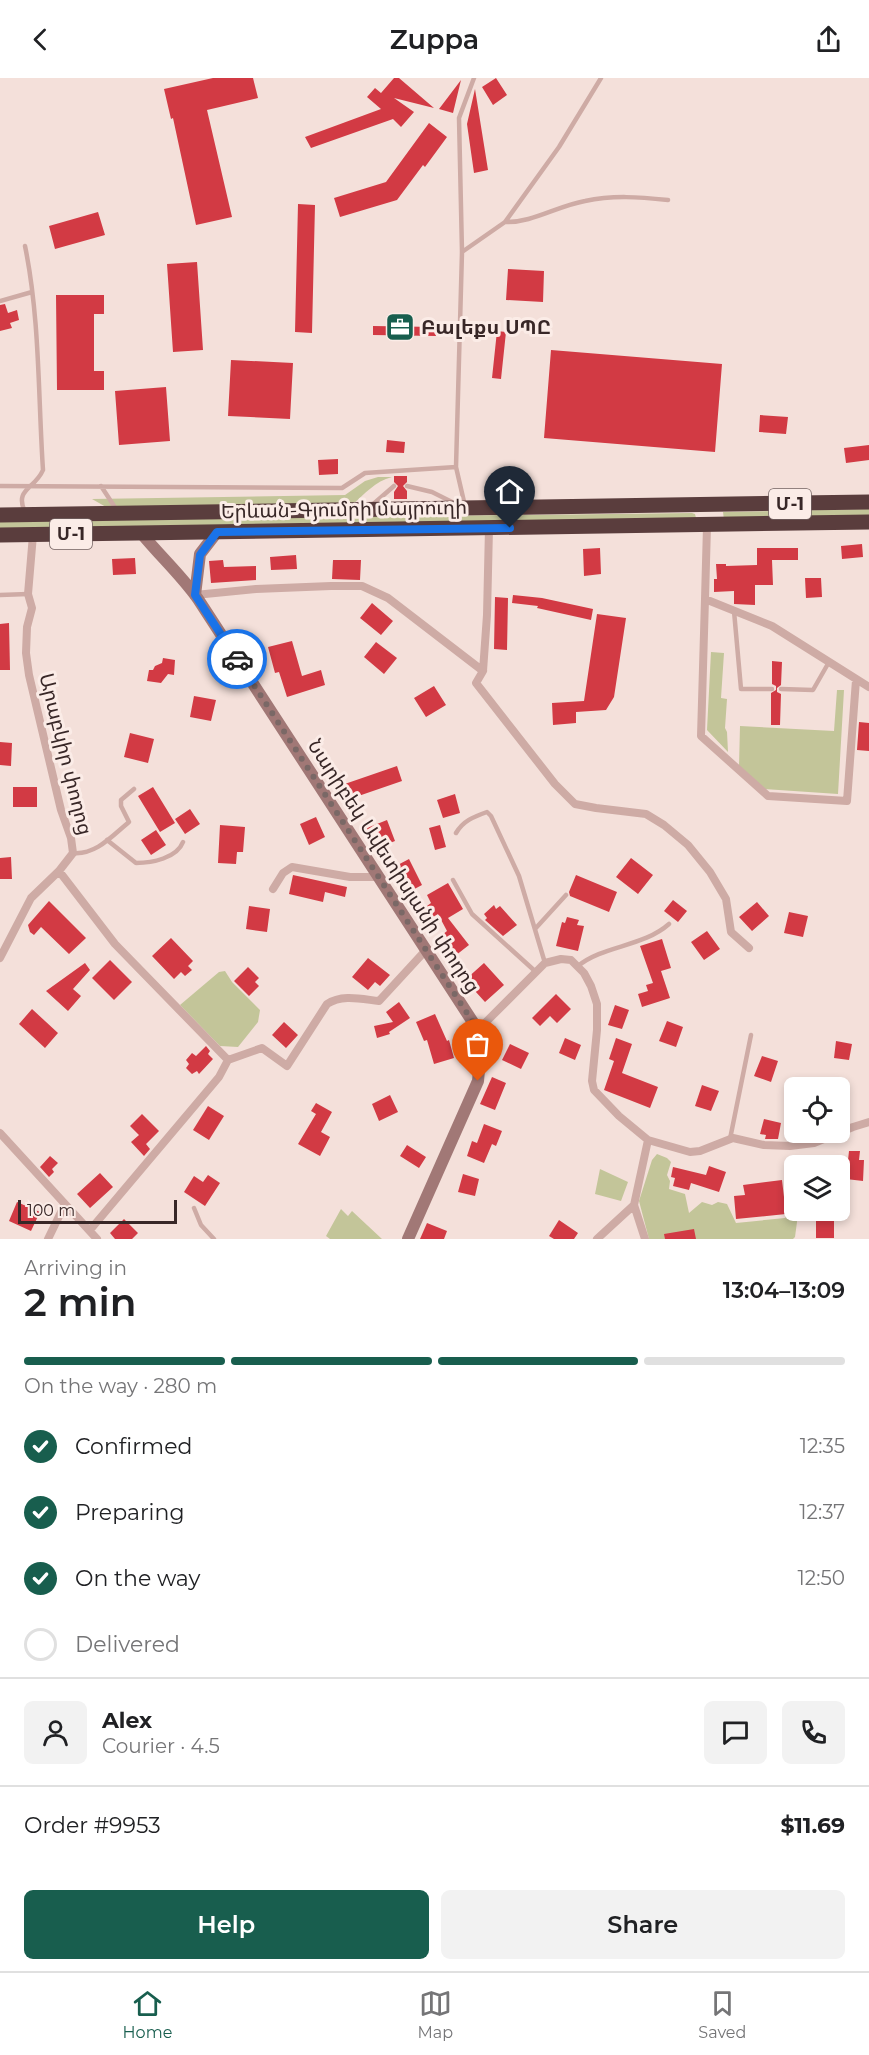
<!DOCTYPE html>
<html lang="en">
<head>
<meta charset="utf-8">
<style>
  :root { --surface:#fff; --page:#f2f2f2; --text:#202124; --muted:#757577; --line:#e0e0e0; --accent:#185e4e }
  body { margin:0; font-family:Montserrat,"Noto Sans Armenian",sans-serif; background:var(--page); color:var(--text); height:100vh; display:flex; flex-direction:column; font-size:22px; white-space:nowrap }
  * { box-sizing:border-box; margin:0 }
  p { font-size:20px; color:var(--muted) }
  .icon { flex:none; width:33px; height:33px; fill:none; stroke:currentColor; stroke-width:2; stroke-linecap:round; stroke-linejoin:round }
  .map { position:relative; height:1161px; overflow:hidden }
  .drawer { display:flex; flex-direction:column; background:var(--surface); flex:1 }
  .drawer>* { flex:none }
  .buttons { position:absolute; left:784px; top:999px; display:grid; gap:12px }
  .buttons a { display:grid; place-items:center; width:66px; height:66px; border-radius:9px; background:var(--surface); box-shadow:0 3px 9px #0003; font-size:30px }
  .scale { position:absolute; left:18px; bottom:15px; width:159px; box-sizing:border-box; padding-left:6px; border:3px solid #382727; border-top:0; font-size:16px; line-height:21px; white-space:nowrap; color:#382727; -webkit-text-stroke:4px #fbece7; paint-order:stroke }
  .pin { position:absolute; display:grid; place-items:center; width:51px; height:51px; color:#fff; margin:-62px -26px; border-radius:50% 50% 50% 0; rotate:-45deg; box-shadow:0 0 6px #0007 }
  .pin .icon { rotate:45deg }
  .courier { position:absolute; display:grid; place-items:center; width:60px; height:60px; margin:-30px; border:4px solid #1a73e8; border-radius:50%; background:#fff; color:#222; box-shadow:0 2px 8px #0007 }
  .head em { font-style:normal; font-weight:600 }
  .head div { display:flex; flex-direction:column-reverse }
  .head { display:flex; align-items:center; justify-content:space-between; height:102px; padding:0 24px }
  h1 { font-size:39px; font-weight:600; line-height:45px }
  .bar { display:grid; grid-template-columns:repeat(4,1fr); gap:9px 6px; align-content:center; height:72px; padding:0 24px }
  .bar i { height:8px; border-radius:4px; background:var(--line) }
  .bar .selected { background:var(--accent) }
  .bar p { grid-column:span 4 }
  .line { display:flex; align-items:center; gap:15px; padding:0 24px; border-top:2px solid var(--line) }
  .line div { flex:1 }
  .round { display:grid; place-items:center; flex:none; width:63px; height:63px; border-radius:9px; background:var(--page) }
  ol { padding:0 24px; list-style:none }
  li { display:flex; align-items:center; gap:18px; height:66px }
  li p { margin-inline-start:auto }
  li .icon { padding:6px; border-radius:50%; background:var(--accent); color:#fff; stroke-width:4 }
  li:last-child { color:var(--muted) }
  li i { width:33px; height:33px; border:3px solid var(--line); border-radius:50% }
  .action { display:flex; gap:12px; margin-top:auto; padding:12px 24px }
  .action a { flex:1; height:69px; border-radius:9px; background:var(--accent); color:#fff; font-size:24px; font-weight:600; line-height:69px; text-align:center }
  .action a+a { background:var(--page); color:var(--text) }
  header { display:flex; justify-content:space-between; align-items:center; height:78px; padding:0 24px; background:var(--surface); font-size:27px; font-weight:600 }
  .tab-bar { display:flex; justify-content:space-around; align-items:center; height:84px; border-top:2px solid var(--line); background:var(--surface); font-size:16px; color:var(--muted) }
  .tab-bar a { display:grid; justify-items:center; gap:3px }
  .tab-bar .selected { color:var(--accent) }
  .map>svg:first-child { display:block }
  .green { fill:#c3c599 }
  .building { fill:#d23a44 }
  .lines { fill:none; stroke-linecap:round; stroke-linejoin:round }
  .lane { stroke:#ceaba5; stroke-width:4.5 }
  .street { stroke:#ceaba5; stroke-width:8 }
  .secondary { stroke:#a17876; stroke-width:12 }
  .highway { stroke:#5a3d3d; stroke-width:15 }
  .done { stroke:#7a6866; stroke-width:6; stroke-dasharray:0 10.8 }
  .route { stroke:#1a73e8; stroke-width:8 }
  .labels { text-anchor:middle; stroke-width:6; stroke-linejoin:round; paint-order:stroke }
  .shield { fill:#fbece7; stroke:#726261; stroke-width:1.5 }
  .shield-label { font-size:18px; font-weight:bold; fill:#382727 }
  .poi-label { font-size:20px; font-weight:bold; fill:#382727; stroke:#fbece7; text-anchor:start }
  .street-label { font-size:20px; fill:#382727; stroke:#fbece7 }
</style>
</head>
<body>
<header><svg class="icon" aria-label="back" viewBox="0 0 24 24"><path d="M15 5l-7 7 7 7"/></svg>Zuppa<svg class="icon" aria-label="share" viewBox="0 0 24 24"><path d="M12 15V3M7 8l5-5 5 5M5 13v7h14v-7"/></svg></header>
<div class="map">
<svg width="869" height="1161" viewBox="0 0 869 1161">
  <rect width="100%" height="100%" fill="#f4e0da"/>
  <path class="green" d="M378,399H392C375,403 365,416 352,427L106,429L92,421L345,417L365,403Z
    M869,431V439L724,442L723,434Z
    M692,435L695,436L696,440L0,451V443Z
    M711,574L724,575L721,620L727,621L725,650L727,654L728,674L707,652Z
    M837,612H844L838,716L764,711L739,689L740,648L834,653Z
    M225,893L232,904L260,932L258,944L238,969L220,968L180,927L219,894Z
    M657,1076L667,1080L671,1084L667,1097L670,1103L669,1111L685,1116L689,1135L702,1124L712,1127L718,1124L727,1126L736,1145L785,1140L789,1136L791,1130L796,1134L797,1144L795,1159L793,1161H649L639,1123L652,1082Z
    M600,1091L628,1104L621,1123L595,1116Z
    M341,1131L348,1138L352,1133L382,1161H330L326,1158Z"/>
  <path class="building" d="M213,0H253L258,20L207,32L232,139L196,147L173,40L171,41L164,11Z
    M394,0H399L434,30L394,20L414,34L401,49L393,41L311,70L305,59L381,31L367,19L375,10L381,15Z
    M496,0L507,17L493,27L482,9Z
    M461,2L453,35L439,31Z
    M475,11L488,92L474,95L467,46Z
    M429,45L447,59L425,89L423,87L397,122L340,139L334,120L386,104Z
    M298,126L315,127L312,255L295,254Z
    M98,134L105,157L55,171L49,148Z
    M197,184L203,272L173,274L167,186Z
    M508,191L544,193L543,224L506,222Z
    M56,217H104V236H94V293H104V312H57Z
    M5,226L8,235L17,232L19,242L10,245L12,250L0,253V227Z
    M373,248L436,249V258L373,257Z
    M497,253L506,254L501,301L492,300Z
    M551,272L722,286L715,374L544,360Z
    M231,282L293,285L290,341L228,338Z
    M166,309L170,363L119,367L115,313Z
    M760,337L788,339L786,356L759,354Z
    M387,362L405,364L404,375L386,374Z
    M869,367V382L846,385L844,370Z
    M338,381V396L319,397L318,382Z
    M394,398H407V404L403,408L407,413V421H394V414L398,408L394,404Z
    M862,466L863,479L842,481L841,468Z
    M600,470L601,496L584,498L583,471Z
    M757,470H798V482H772L773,507H755V527L734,526V513L714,514V501H717L716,486H726V488L757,487Z
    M296,477L297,491L271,492L270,479Z
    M135,480L136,496L113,497L112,481Z
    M223,482L224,489L256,488V502L211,505L209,483Z
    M333,482H361L360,502L332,501Z
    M805,500H821L822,519L806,520Z
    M513,517L542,520L593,531L591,542L537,530L538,528L512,525Z
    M495,519L508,520L507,572L494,571Z
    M372,525L393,543L381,557L360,540Z
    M597,536L626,540L614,619L606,632L576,634V645L553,647L552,625L584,623Z
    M9,545L10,592H0V546Z
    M292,563L302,598L321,592L325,607L287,619L279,594L275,595L268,569Z
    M376,564L397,580L384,596L364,579Z
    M163,580L175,582L174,597L168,596L161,605L147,603L149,592H153L155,588L162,585Z
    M772,583L782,584L781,607L777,610V614L781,616L780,647H771V615L776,612V608L772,606Z
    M434,608L446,627L426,639L414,620Z
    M194,618L216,622L211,643L190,639Z
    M859,644L869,645V673L857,672Z
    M130,655L154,661L148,685L124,679Z
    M0,664L12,665L11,688L0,687Z
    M397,688L402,703L341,724L336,709Z
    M13,709H37V729H13Z
    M153,709L175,745L160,754L138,718Z
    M455,716L460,735L443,740L437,722Z
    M190,731L200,746L185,756L175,741Z
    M316,739L325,759L309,767L300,746Z
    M387,742L395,763L375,771L367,750Z
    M220,747L245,749L243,774H237L236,786L218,785Z
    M440,747L446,769L435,772L429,750Z
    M156,752L166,767L151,777L141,762Z
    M11,779L12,801H0V780Z
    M631,780L653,797L638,816L616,799Z
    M409,781L422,807L405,816L392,790Z
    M293,797L347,809L345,819L325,814L323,824L289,816Z
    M576,797L617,814L609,834L570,818L569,814Z
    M448,805L463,831L448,840L469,867L451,881L436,862L447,853L438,836L433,839L427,828L431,825L427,817Z
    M673,822L687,833L678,844L664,833Z
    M49,823L86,860L69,876L41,849L34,857L30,854L28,847Z
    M757,824L769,838L752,853L739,839Z
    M494,827L496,831L500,828L517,847L503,858L485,842L487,840L484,836Z
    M249,828L270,831L267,854L246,851Z
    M789,834L808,838L803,859L784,855Z
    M567,839L579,842L577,847L584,848L578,873L556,868L562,844L565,845Z
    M707,853L720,871L704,882L691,864Z
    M171,860L193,883L188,888L192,892L185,898L181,894L174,901L152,878Z
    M662,861L671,890L661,893L670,920L642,929L638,916L648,913L646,907L653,905L640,868Z
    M368,880L390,897L380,908L375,904L368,912L352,899Z
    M110,882L132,904L114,922L92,900Z
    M85,885L90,892L73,911L81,918L68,933L46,913Z
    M484,885L504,907L485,924L465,902Z
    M248,889L259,900L255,904L259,908L249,918L234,903Z
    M556,916L571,931L557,945L550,938L540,948L532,940Z
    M399,924L410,940L389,954L390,956L377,960L374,948L393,944L386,934Z
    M615,927L629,932L622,951L608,947Z
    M32,931L58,955L45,970L19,946Z
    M435,936L447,963L449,962L454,980L434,986L427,962L424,963L416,944Z
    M667,943L683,949L676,969L659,963Z
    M284,944L298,957L286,970L272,957Z
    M565,960L581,967L575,982L559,975Z
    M616,960L632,966L622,995L658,1009L650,1030L604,1012L614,983L609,981Z
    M836,963L852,966L849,982L834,980Z
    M510,966L529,975L521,991L502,982Z
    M206,968L210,973L208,976L213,981L199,996L197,993L192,996L186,990L189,986L186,982L192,975L196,978Z
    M762,978L778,983L771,1004L754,998Z
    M492,999L506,1005L495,1032L480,1026Z
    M702,1007L719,1013L711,1033L695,1028Z
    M390,1017L398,1034L379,1043L372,1026Z
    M316,1025L332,1034L321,1054L330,1059L320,1078L298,1066L316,1036L311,1033Z
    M208,1028L224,1038L209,1062L193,1052Z
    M142,1036L159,1053L146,1066L150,1071L144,1078L131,1064L139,1057L130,1048Z
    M764,1041L781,1045L778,1061H765L766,1057L760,1056Z
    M484,1046L502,1053L496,1068L492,1066L484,1085L467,1078L472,1063L477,1065Z
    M407,1067L426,1079L419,1090L400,1078Z
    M849,1073H860L859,1082H864L863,1103L846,1101Z
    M50,1078L58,1085L52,1091L54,1094L49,1099L40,1089Z
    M709,1088L726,1094L719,1114L691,1105L689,1112L673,1108L675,1100L671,1099L673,1089L706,1097Z
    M100,1095L113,1109L90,1130L77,1116Z
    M463,1096L479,1101L475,1118L458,1114Z
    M208,1097L220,1105L205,1128L184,1114L194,1098L203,1104Z
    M782,1102L786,1136L736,1141L734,1118L745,1117L743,1107Z
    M17,1124L40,1134L31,1153L9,1143Z
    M124,1141L138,1155L132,1161H115L110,1155Z
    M816,1141H834V1160H816Z
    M559,1142L578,1155L574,1161H554L549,1158Z
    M427,1145L447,1153L444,1161H420Z
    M694,1151L696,1161H665L664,1156Z"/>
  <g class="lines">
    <path class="lane" d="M505,144C532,145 557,128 585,123C613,117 639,119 668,122
      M25,168C40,241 38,317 43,392C35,411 14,411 25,434
      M462,174L505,144L559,69L601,0
      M0,223L32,214
      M0,408L342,410L365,395L456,389
      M101,408L116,431
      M407,408L432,414L452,424
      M371,428L394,408
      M465,428L456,389L462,174L459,40L474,0
      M0,517L28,516
      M734,533L741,611H772
      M781,611L813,612L829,584
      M456,755C463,743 473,739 487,734L491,738L519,798L545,885
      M107,762L136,785C152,785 177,780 183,764
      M73,775C96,777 112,758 129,744L121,728V722L134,711
      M453,802L472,836L536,894
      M535,851L566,817
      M578,888C604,867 643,869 669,846
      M730,1061L751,957
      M194,1130L201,1147L214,1161"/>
    <path class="street" d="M707,448L705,521L772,548L869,609
      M489,450L487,537L483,593L476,605L555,706L575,726L596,730L646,736L664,747L688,767L710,794L726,821L731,854L749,870
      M195,517L256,511L331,508H362L388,520L483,593
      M705,521L701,658L768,718L847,723L856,602
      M59,793L115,866L228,982
      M273,811L283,795L292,789L350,799H378
      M0,880L31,820L59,793L73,775L71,760L61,732L29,597L26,575L27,549L32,530L28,516L33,457
      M478,952L545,885L561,881L571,882L584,895L591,908L597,926V952L592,1003L594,1012L619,1038L648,1062L634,1127L597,1161
      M0,1055L97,1161
      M648,1062L690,1074L700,1073L733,1060L764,1067L790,1068L814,1065L853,1049L869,1044
      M634,1127L645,1161
      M90,1152L219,999L228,982L262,970L287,988L327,926C342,916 361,921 379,923L426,872
      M48,1161L65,1126"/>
    <path class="secondary" d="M142,456C160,478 181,497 198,521L478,952L481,971L478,1003L408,1161
      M195,517L200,476L217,454"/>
    <path class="highway" d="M0,437L869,424
      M0,457L869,444"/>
  </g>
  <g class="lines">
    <path class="done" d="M237,581L478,952L481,971L478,1003"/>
    <path class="route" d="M237,581L195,517L200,477L217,454L510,450"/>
  </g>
  <defs>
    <g id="office-square" transform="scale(1.5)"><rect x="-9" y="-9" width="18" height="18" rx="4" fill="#185e4e" stroke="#fbece7"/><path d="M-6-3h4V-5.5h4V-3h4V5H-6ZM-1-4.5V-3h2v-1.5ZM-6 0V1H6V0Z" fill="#fff"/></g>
  </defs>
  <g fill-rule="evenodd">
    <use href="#office-square" x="400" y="249"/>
  </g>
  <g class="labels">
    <g class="shield">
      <rect x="769" y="411" width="42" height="30" rx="4.5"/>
      <rect x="50" y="441" width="42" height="30" rx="4.5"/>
    </g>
    <g class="shield-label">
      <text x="790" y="432">Մ-1</text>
      <text x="71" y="462">Մ-1</text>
    </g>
    <g class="poi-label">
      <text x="421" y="256">Բալեքս ՍՊԸ</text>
    </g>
    <g class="street-label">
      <text transform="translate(344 431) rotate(-1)" y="7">Երևան-Գյումրի մայրուղի</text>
      <text transform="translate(66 676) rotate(76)" y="7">Արաբկիր փողոց</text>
      <text transform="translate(394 788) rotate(57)" y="7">Նարիբեկ Ավետիսյանի փողոց</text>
    </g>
  </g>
</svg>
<div class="buttons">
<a><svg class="icon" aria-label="locate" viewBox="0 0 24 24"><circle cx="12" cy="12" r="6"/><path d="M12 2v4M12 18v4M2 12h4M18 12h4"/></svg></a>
<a><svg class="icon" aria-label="layers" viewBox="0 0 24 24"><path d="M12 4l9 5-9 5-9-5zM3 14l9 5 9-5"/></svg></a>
</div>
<div class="scale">100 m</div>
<div class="pin" style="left:478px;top:1003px;background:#ea580c"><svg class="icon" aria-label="bag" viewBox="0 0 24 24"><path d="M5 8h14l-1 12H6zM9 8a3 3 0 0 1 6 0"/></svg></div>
<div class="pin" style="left:510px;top:450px;background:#1f2937"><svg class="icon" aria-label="home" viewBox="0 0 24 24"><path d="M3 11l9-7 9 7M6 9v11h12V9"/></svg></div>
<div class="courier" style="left:237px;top:581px"><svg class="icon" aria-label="car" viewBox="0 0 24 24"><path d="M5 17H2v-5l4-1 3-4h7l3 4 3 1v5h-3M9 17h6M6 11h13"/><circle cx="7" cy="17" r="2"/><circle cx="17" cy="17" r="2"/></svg></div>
</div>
<section class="drawer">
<div class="head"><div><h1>2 min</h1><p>Arriving in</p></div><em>13:04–13:09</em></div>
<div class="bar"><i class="selected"></i><i class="selected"></i><i class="selected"></i><i></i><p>On the way · 280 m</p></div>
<ol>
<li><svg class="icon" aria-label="check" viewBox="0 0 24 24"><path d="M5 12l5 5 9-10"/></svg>Confirmed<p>12:35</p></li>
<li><svg class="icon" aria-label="check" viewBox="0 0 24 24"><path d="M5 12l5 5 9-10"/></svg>Preparing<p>12:37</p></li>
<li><svg class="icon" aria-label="check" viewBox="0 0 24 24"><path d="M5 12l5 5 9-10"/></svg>On the way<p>12:50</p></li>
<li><i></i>Delivered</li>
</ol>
<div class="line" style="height:108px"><a class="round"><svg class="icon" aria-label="person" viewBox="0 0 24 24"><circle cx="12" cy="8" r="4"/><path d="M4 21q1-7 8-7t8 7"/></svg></a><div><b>Alex</b><p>Courier · 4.5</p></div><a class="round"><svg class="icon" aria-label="chat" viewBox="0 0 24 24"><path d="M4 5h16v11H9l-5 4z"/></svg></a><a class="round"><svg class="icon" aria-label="phone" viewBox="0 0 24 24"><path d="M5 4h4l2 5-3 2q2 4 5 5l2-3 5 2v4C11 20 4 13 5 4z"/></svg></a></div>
<div class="line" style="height:78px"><div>Order #9953</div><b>$11.69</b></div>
<div class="action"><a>Help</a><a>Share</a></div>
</section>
<nav class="tab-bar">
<a class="selected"><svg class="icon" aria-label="home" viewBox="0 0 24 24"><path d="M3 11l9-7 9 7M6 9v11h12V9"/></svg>Home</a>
<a><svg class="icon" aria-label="map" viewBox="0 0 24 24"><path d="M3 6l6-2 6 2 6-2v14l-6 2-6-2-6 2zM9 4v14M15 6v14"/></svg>Map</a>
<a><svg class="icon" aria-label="saved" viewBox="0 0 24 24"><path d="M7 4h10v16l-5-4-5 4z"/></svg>Saved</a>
</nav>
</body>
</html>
